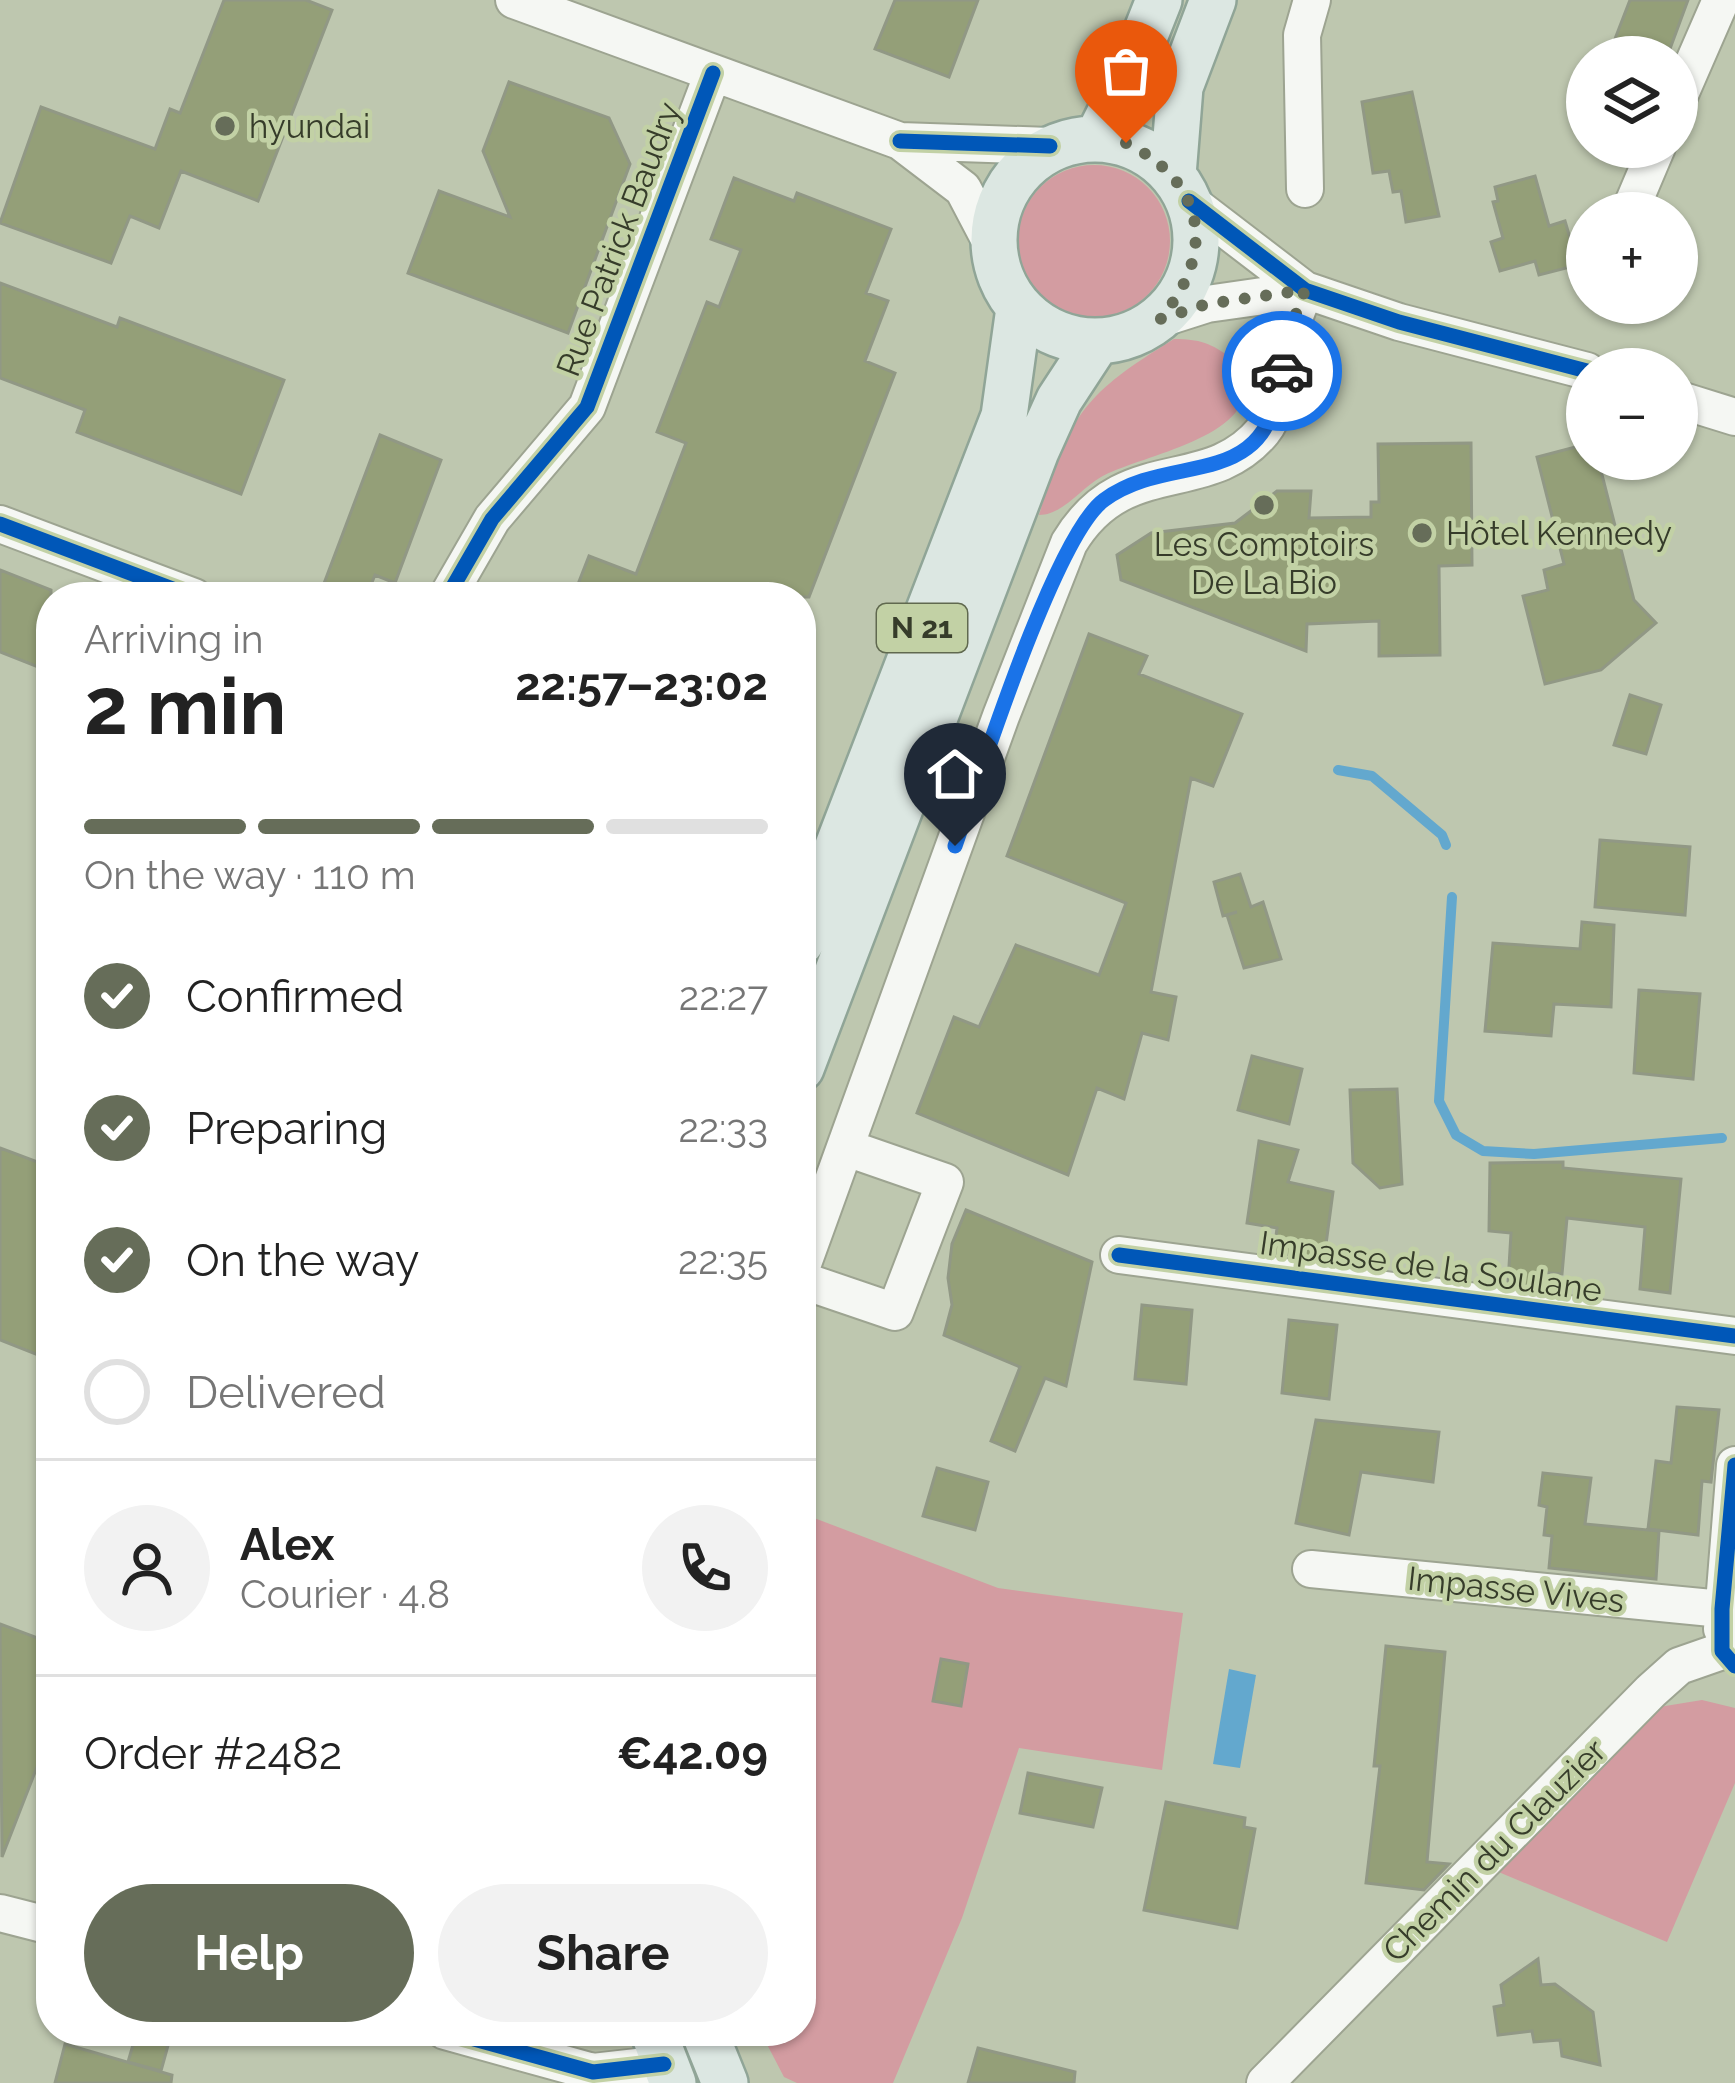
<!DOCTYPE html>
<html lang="en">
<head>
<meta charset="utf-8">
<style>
  :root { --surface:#fff; --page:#f2f2f2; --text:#222; --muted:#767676; --line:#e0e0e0; --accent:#666d59 }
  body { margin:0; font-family:Raleway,sans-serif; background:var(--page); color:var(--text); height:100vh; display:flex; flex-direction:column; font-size:45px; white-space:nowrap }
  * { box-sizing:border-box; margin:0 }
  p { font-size:39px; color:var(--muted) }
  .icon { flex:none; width:66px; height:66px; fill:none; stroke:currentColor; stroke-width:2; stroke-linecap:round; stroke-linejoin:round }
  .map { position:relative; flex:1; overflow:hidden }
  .sheet { position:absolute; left:36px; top:582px; width:780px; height:1464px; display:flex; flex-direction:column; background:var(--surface); border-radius:48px; box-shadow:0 3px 9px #0004 }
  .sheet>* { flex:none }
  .buttons { position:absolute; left:1566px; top:36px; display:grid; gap:24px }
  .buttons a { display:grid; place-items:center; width:132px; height:132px; border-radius:50%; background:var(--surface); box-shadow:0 3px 9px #0004; font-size:60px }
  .pin { position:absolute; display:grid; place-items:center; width:102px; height:102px; color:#fff; margin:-123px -51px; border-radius:50% 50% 50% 0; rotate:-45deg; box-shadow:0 0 12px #0007 }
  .pin .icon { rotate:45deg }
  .courier { position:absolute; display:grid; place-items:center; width:120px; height:120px; margin:-60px; border:9px solid #1a73e8; border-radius:50%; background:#fff; color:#222; box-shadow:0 3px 15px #0007 }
  .summary em { font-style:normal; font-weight:700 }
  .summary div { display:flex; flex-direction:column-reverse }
  .summary { display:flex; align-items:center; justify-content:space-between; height:204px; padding:0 48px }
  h1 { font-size:78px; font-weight:700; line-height:90px }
  .bar { display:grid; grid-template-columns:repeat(4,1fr); gap:18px 12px; align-content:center; height:144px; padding:0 48px }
  .bar i { height:15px; border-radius:9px; background:var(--line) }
  .bar .current { background:var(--accent) }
  .bar p { grid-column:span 4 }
  .line { display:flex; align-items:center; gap:30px; padding:0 48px; border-top:3px solid var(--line) }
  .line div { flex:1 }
  .round { display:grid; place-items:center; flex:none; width:126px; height:126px; border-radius:63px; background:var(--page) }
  ol { padding:0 48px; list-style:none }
  li { display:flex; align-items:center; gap:36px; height:132px }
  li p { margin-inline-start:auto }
  li .icon { padding:12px; border-radius:50%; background:var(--accent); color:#fff; stroke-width:4 }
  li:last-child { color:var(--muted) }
  li i { width:66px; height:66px; border:6px solid var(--line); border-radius:50% }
  .action { display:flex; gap:24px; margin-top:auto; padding:24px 48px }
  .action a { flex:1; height:138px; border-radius:72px; background:var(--accent); color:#fff; font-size:48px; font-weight:700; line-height:138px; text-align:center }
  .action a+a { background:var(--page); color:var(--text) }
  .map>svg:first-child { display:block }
  .green { fill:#d39ca1 }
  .water { fill:#63a8ce }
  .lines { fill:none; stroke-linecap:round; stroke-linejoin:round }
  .stream { stroke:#63a8ce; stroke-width:10 }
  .building { fill:#949f78; stroke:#919885; stroke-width:3 }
  .minor-casing { stroke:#9da491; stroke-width:40 }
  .major-casing { stroke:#90a597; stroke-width:50 }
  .minor { stroke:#f5f7f3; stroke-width:36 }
  .major { stroke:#dce7e2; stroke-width:45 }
  .cycleway-casing { stroke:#c2d1a5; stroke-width:22 }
  .cycleway { stroke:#0057b8; stroke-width:15 }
  .done { stroke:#666d59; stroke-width:12; stroke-dasharray:0 21.6 }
  .route { stroke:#1a73e8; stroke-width:15 }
  .poi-dot { fill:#666d59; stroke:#c2d1a5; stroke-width:4.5 }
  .labels { text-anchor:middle; stroke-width:9; stroke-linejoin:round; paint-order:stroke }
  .shield { fill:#c2d1a5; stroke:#60694f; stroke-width:3 }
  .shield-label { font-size:30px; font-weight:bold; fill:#363c2a }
  .poi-label { font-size:33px; fill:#363c2a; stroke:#c2d1a5; text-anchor:start }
  .street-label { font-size:33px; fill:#363c2a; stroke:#c2d1a5 }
</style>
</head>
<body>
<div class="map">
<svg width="1735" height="2083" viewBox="0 0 1735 2083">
  <rect width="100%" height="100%" fill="#bec7af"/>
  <path class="green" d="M1018 241a76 76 0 1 1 152 0a76 76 0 1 1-152 0Z
    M1174,339C1199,339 1212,343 1232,359C1241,365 1244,371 1245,382C1252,439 1137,456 1101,477C1081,488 1063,515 1039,515C1071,413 1083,395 1174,339Z
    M801,1513L998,1588L1183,1613L1162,1770L1019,1748L962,1918L893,2083H797L784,2077L760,2031H801Z
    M1702,1700L1735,1708V1783L1667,1942L1489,1868L1653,1708Z"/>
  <path class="water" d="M1229,1669L1256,1675L1240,1768L1213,1764Z"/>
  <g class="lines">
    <path class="stream" d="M1338,770L1372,776L1442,835L1446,845
      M1452,897L1439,1101L1456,1135L1483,1151L1534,1154L1722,1138"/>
  </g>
  <path class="building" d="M224,0H306L332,10L258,201L181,171L159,228L130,216L111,263L0,223L41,107L155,149L170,109L180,113Z
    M895,0H978L949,77L875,49Z
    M1630,0H1688L1667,57H1608Z
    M509,82L609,118L630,164L568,333L408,273L439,191L510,217L483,151Z
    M1412,92L1439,216L1406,222L1401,191L1393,192L1389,171L1373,173L1362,102Z
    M1535,176L1549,226L1565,221L1578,265L1539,275L1535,261L1500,271L1491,242L1503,238L1493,202L1498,201L1495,187Z
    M734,178L794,201L797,193L891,229L866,293L888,301L865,361L895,373L809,597H573L589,556L636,574L686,443L657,432L707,302L719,307L741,250L711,239Z
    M0,283L117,327L120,318L284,380L241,494L77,432L85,410L0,378Z
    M380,435L441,460L395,583L375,575L366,597H354L323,586Z
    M1471,443L1472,565L1439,566L1440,655L1379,656V621L1307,624L1306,651L1121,580L1117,555L1151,533L1235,523L1277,491H1311L1309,518L1371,517V502H1379L1378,444Z
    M1587,444V459H1598L1634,600L1656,623L1601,670L1545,684L1523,596L1548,590L1544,570L1564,564L1537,457Z
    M0,570L51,590V672L0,652Z
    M1089,634L1147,656L1139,674L1242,714L1213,786L1191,778L1151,992L1176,997L1168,1040L1142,1033L1124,1099L1097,1088L1068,1175L917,1113L954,1017L979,1027L1016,945L1099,975L1126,903L1007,856Z
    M1630,695L1661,705L1646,754L1614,745Z
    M1600,840L1690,847L1685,915L1595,907Z
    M1240,874L1251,907L1263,902L1281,959L1244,968L1227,915L1237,912L1223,916L1214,882Z
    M1582,922L1614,925L1611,1007L1554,1004L1551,1036L1485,1031L1493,943L1580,949Z
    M1639,990L1700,994L1693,1079L1634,1073Z
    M1252,1056L1302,1069L1289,1124L1238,1110Z
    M1397,1089L1402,1184L1380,1188L1353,1163L1350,1090Z
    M1259,1141L1298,1150L1288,1182L1333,1192L1324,1259L1274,1253L1277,1228L1247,1223Z
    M0,1148L51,1167V1360L0,1340Z
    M1563,1162V1168L1681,1179L1670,1293L1640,1289L1645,1227L1567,1218L1562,1274L1538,1272L1537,1287L1508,1283L1511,1233L1489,1231L1490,1163Z
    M966,1210L1092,1262L1066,1386L1045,1378L1015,1451L991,1441L1020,1367L944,1335L952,1305L948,1278L952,1244Z
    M1142,1305L1192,1310L1186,1384L1135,1379Z
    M1289,1320L1337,1325L1329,1399L1282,1393Z
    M1677,1407L1719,1410L1711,1482L1702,1481L1698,1535L1648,1529L1656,1461L1671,1463Z
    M1316,1420L1439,1432L1433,1482L1361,1472L1349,1535L1296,1523Z
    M937,1468L988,1482L975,1530L923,1516Z
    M1543,1473L1591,1478L1585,1524L1659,1531L1656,1579L1549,1568L1552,1536L1544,1535L1547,1507L1539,1505Z
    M0,1624L51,1643V1731L2,1857Z
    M1386,1646L1445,1652L1427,1862L1449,1864L1424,1890L1366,1883L1380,1766H1374Z
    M941,1659L968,1664L961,1706L933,1701Z
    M1028,1773L1102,1788L1093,1827L1020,1813Z
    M1166,1802L1245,1818L1244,1827L1255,1829L1237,1928L1144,1910Z
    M1538,1959L1541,1985L1555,1984L1593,2012L1600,2065L1562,2056L1560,2040L1534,2042L1532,2031L1498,2035L1494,2007L1504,2005L1501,1985Z
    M137,2031H172L161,2071L128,2062Z
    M65,2044L172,2075L171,2083H55Z
    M978,2048L1075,2072L1074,2083H968Z"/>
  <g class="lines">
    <g class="minor-casing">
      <path id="minor" d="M514,0L900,141L963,189L994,248
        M1677,101L1721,0
        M900,141L1050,146
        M1305,189L1302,35L1312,0
        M1189,201L1305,290L1399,322L1587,371
        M1629,213L1657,147
        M1160,319L1207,304L1305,290
        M1677,399L1735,417
        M0,524L194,597
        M447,597L492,519L587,407L713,73
        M1119,1255L1735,1336
        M801,1269L1001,716L1069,543C1124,451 1208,498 1263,431C1283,406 1277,372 1286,343C1291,325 1298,308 1305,290
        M801,1280L895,1312L945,1182L847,1148
        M1311,1569L1722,1609
        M1722,1629L1735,1465
        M0,1913L51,1926
        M445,2031L593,2072L664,2064
        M1265,2083L1651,1691L1679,1666L1722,1651"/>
    </g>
    <g class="major-casing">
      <path id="major" d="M1097,139L1130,73L1159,0
        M994 240a101 101 0 1 1 202 0a101 101 0 1 1-202 0Z
        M1173,175L1180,87L1213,0
        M801,942L1004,416L1019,308
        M801,1068L1036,451L1059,400L1097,342
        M653,2031L673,2083
        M704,2031L725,2083"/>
    </g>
    <use href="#minor" class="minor"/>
    <use href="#major" class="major"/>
    <g class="cycleway-casing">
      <path id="cycleway" d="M900,141L1050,146
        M1189,201L1305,290L1399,322L1587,371
        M0,524L194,597
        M447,597L492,519L587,407L713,73
        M1119,1255L1735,1336
        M1735,1465L1722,1609V1651L1735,1666
        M445,2031L593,2072L664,2064"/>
    </g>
    <use href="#cycleway" class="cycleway"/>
  </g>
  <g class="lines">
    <path class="done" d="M1126,143C1206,182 1217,253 1160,319L1207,304L1305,290L1284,346L1282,371"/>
    <path class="route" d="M955,846C979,777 1055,536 1104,500C1174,449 1269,497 1282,371"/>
  </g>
  <g class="poi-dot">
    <circle cx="225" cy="126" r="12"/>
    <circle cx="1264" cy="505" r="12"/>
    <circle cx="1422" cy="533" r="12"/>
  </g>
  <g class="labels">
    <rect class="shield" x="877" y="604" width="90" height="48" rx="9"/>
    <g class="shield-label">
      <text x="922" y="638">N 21</text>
    </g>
    <g class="poi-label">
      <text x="249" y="138">hyundai</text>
      <text x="1446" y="545">Hôtel Kennedy</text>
      <text x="1264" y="556" text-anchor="middle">Les Comptoirs<tspan x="1264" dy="38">De La Bio</tspan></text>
    </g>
    <g class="street-label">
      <text transform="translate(618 239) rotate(-69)" y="12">Rue Patrick Baudry</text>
      <text transform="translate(1431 1266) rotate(8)" y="12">Impasse de la Soulane</text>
      <text transform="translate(1516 1589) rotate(6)" y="12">Impasse Vives</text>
      <text transform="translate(1494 1850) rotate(-45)" y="12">Chemin du Clauzier</text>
    </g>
  </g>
</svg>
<div class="buttons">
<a><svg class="icon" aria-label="layers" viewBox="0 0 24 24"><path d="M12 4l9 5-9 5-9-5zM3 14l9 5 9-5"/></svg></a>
<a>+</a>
<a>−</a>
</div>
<div class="pin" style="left:1126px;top:143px;background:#ea580c"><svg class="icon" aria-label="bag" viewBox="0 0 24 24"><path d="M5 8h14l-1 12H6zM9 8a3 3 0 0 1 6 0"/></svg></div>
<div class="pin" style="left:955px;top:846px;background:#1f2937"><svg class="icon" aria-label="home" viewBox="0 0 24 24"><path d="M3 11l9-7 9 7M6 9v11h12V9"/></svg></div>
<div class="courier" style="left:1282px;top:371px"><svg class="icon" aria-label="car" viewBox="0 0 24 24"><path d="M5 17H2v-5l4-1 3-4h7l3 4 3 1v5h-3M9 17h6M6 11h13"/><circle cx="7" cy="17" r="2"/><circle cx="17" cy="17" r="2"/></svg></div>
<section class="sheet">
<div class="summary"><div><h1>2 min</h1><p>Arriving in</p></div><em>22:57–23:02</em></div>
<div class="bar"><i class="current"></i><i class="current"></i><i class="current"></i><i></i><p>On the way · 110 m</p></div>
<ol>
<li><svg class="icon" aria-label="check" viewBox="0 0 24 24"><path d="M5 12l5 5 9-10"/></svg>Confirmed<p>22:27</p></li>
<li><svg class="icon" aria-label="check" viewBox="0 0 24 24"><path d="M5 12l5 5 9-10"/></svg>Preparing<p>22:33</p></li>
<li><svg class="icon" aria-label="check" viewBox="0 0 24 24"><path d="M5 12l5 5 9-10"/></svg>On the way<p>22:35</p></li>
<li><i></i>Delivered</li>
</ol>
<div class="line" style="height:216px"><a class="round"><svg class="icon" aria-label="person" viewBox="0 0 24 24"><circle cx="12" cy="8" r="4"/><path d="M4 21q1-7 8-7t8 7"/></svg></a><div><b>Alex</b><p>Courier · 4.8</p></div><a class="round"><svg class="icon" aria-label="phone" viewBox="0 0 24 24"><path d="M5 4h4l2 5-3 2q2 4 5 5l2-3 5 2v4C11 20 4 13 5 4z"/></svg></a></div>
<div class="line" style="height:156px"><div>Order #2482</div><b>€42.09</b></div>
<div class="action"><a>Help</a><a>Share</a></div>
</section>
</div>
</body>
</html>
